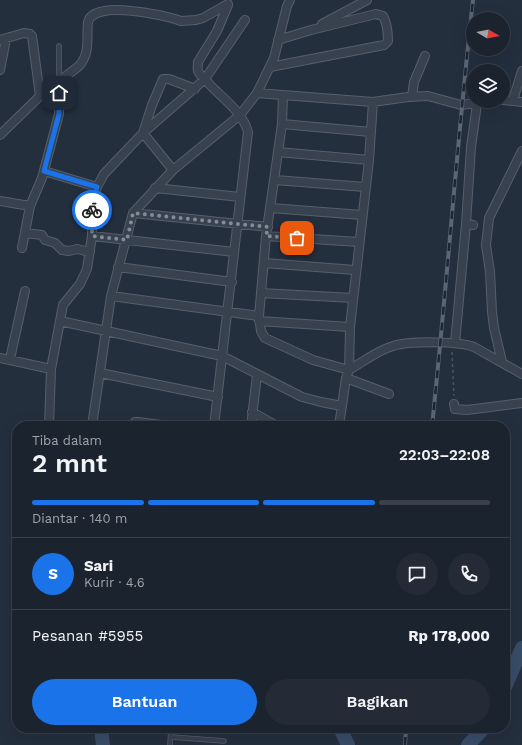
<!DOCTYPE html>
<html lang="id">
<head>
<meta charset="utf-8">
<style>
  :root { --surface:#1b232e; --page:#242b36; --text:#f1f3f6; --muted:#a0a4aa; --line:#39404a; --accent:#1a73e8 }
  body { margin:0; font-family:"Work Sans",sans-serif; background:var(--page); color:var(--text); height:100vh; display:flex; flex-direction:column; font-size:15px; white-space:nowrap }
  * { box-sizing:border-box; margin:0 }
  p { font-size:13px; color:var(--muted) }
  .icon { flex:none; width:22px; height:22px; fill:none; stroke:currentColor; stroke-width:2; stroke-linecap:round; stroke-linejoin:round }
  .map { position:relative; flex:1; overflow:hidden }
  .side { position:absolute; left:12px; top:421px; width:498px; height:312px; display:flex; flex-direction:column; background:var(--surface); border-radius:16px; box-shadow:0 4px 16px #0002,0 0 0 1px var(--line) }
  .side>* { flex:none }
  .needle { width:26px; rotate:99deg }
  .fabs { position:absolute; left:466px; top:12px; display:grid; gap:8px }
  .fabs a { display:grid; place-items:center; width:44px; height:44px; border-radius:50%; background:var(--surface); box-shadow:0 4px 16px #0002,0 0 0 1px var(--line); font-size:20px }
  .pin { position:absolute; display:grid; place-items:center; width:34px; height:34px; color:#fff; margin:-17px; border-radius:8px; box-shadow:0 2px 6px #0006 }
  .courier { position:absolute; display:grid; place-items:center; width:40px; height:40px; margin:-20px; border:3px solid #1a73e8; border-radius:50%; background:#fff; color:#222; box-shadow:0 1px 5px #0007 }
  .head em { font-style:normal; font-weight:600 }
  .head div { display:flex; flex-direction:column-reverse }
  .head { display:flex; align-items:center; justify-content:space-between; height:68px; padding:0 20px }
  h1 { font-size:26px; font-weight:600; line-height:30px }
  .bar { display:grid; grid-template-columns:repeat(4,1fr); gap:6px 4px; align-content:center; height:48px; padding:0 20px }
  .bar i { height:5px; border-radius:3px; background:var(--line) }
  .bar .on { background:var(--accent) }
  .bar p { grid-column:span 4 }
  .line { display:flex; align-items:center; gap:10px; padding:0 20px; border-top:1px solid var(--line) }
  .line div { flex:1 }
  .round { display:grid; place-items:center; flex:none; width:42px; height:42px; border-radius:21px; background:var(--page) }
  .cta { display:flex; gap:8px; margin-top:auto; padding:8px 20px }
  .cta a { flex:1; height:46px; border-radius:24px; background:var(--accent); color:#fff; font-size:16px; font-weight:600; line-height:46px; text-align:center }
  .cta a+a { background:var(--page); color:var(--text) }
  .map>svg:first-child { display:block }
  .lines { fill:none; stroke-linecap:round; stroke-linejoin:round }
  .river { stroke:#394c67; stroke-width:14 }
  .lane-casing { stroke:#565f6c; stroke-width:5.5 }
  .street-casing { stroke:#565f6c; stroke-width:10 }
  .path { stroke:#44595c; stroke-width:1.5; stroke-dasharray:3 3; stroke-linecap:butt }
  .lane { stroke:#38414e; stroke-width:4 }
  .street { stroke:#38414e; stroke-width:8 }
  .rail-casing { stroke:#5a6575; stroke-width:4 }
  .rail { stroke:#1d2633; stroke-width:2.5; stroke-dasharray:8; stroke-linecap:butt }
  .done { stroke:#828b98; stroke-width:4; stroke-dasharray:0 7.2 }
  .route { stroke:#1a73e8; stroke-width:5 }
</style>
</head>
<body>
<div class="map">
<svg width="522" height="745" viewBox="0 0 522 745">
  <rect width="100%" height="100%" fill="#242f3e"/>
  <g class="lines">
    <path class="river" d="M505,687L522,648
      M101,728L103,745
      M340,728L348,745
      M468,745L484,728"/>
    <g class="lane-casing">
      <path id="lane" d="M59,46V81
        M171,737L224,741
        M170,745L171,728"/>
    </g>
    <g class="street-casing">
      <path id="street" d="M322,24L367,0
        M0,40L24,33L30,34L32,36L40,96
        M270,67L384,45L388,41C388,33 387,23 383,16L376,14L311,30L278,40
        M0,70L6,39
        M257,93L373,102L408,97L428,96L461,105L492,101
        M283,95L282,124L266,236L259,316L261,331L265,338L313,360L349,370C363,362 378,350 393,346C409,341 458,341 474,347L522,374
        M412,97L414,82L425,56
        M503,100L522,102
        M513,100L522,71
        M282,124L371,132
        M0,135L40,96L79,66C91,52 86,39 88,22C93,0 162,14 181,21L196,20L203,18L228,4
        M278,152L369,160
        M173,170L143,133L152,105L163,79H169L195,89
        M44,171L97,187
        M275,180L365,187
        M155,188L240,197
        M0,201L30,206
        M271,208L362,215
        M133,213L268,227
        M473,225L466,224L471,147L477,104
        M25,233L42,235L45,240L55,243L62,250L69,251L77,249L90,252
        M92,236L234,252
        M266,236L359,242
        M22,248L30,206L42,178L59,114V82
        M264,263L355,270
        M118,267L232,282
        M261,293L353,298
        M111,296L259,316
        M60,321L222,356L302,397L321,402L342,406
        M259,321L350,327
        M455,343L466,224
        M0,358L51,369
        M10,359L25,291
        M502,362L494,328L492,312L490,272L486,245L489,218L522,151
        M100,373L218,397
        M346,378L389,394
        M454,404L455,409L467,410L522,403
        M252,412L277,426
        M49,424L66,426
        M49,426L51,369L63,305L80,284L87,269L92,236V207L97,187L104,174L143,133L205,79L245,20
        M92,426L111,296L133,213L173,170L240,115L257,93L274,58L287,6L290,0
        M134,426L135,422H138L168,426
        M214,426L248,132C243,113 224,99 211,86C207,81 201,77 198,71C197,68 198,65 198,62L217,31L228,5
        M251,426L257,375
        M339,426L346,378L349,370L350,327L369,160L373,102"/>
    </g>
    <path class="path" d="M452,352L454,396"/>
    <use href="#lane" class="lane"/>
    <use href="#street" class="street"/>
    <g class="rail-casing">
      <path id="rail" d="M432,426C447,284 457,142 473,0
        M405,745L406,728"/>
    </g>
    <use href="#rail" class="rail"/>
  </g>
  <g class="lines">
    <path class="done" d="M92,210V236L127,240L133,213L268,227L266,236L297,238"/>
    <path class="route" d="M59,93V114L44,171L97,187L92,210"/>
  </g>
</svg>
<div class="fabs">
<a><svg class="needle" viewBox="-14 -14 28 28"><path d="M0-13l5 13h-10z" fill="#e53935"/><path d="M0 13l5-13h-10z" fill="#a0a4aa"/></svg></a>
<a><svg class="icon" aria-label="layers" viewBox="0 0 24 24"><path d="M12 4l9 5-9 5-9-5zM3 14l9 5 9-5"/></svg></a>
</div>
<div class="pin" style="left:297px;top:238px;background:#ea580c"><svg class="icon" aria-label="bag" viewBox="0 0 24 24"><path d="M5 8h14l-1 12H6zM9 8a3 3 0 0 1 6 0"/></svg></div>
<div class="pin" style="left:59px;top:93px;background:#1f2937"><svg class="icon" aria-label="home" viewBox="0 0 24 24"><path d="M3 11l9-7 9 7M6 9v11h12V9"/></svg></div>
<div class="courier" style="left:92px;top:210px"><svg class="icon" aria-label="bike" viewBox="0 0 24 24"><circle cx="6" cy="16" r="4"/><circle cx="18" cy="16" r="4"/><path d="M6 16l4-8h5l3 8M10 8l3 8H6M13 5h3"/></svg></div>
<section class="side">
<div class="head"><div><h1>2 mnt</h1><p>Tiba dalam</p></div><em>22:03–22:08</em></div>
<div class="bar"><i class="on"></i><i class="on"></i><i class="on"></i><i></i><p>Diantar · 140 m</p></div>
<div class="line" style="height:72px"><b class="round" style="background:var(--accent);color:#fff">S</b><div><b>Sari</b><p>Kurir · 4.6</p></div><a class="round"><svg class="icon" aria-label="chat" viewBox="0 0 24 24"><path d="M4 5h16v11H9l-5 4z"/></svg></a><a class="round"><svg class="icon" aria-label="phone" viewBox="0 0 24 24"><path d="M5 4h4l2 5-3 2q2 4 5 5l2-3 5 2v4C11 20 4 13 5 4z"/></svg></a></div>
<div class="line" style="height:52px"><div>Pesanan #5955</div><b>Rp 178,000</b></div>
<div class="cta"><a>Bantuan</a><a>Bagikan</a></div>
</section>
</div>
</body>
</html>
